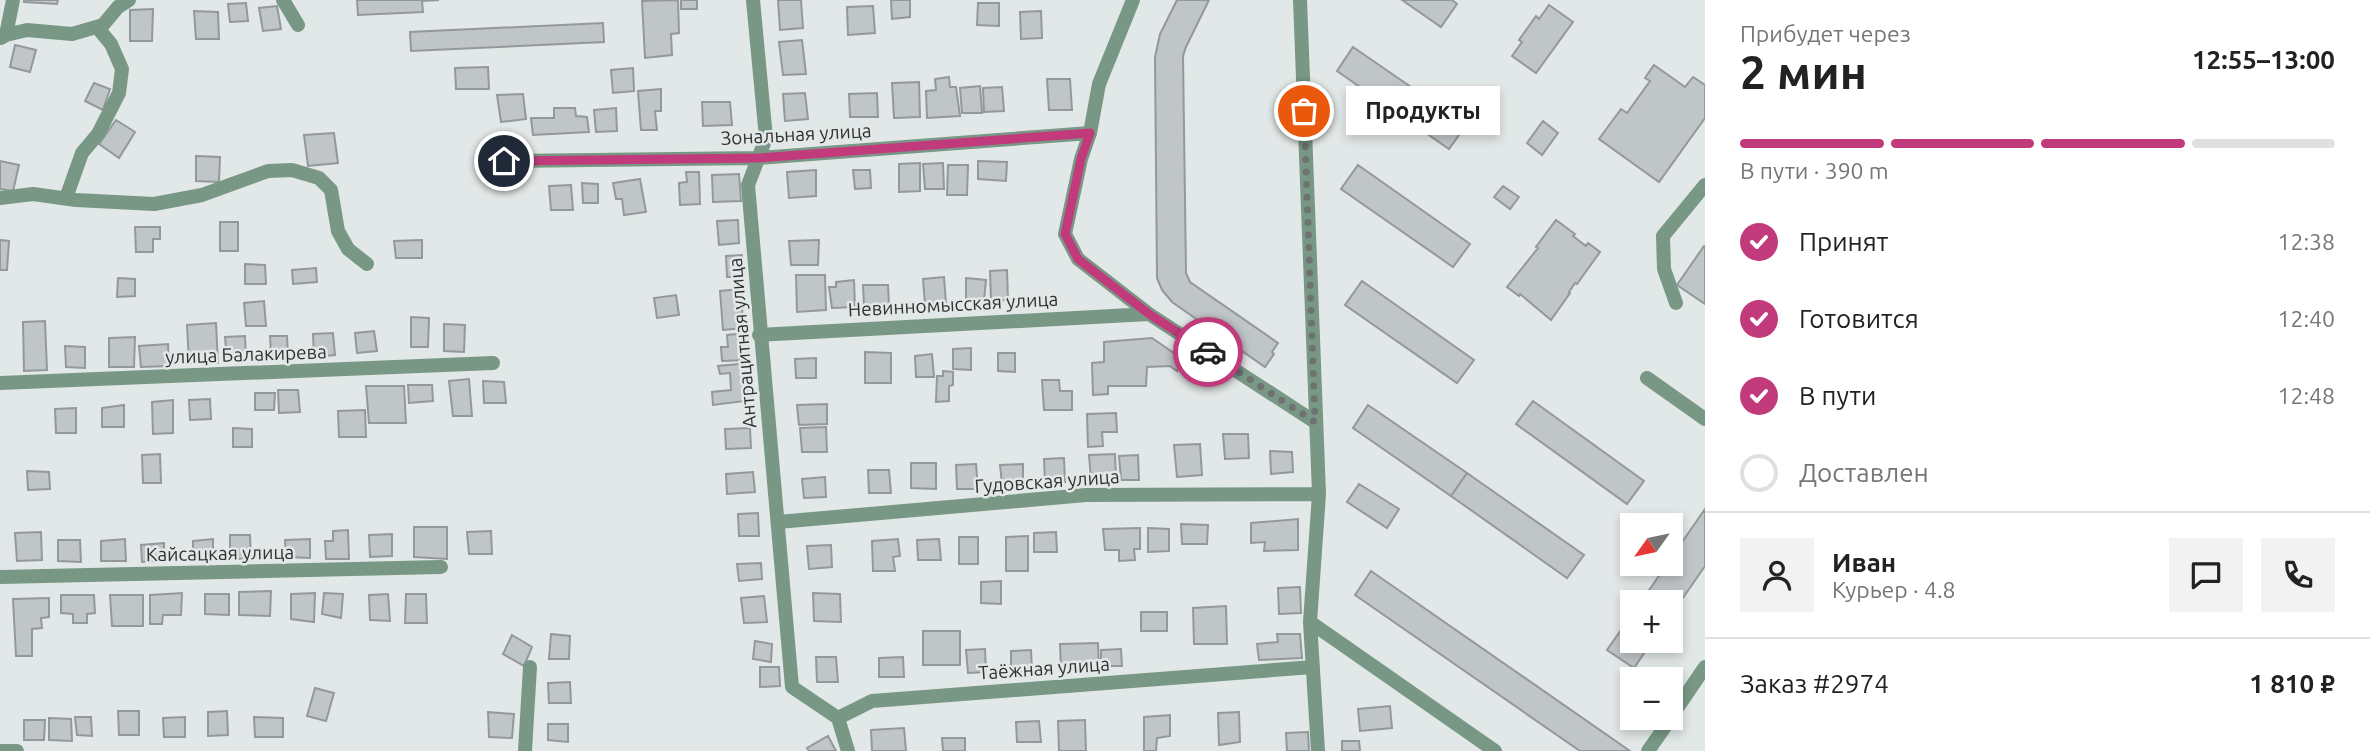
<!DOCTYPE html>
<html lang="ru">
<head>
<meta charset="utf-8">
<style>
  :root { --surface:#fff; --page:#f2f2f2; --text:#222; --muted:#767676; --line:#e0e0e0; --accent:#c13b7c }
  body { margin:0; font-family:Ubuntu,sans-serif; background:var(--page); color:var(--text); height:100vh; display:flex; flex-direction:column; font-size:26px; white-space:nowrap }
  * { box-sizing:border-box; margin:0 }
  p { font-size:23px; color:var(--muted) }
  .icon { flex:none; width:38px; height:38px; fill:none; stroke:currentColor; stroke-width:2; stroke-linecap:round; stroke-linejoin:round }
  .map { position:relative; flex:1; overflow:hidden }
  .sheet { display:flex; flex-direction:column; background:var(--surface); width:665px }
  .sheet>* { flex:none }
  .needle { width:46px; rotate:237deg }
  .fabs { position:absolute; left:1620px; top:513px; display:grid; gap:14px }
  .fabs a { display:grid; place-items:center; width:63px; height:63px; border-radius:0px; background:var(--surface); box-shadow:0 4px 10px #0003; font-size:35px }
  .pin { position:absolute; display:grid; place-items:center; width:60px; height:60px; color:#fff; margin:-30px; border:4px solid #fff; border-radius:50%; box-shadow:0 2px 7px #0007 }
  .courier { position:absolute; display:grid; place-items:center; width:70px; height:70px; margin:-35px; border:5px solid #c13b7c; border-radius:50%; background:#fff; color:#222; box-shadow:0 2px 9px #0007 }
  .bubble { position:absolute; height:49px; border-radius:0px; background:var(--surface); box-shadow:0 4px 10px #0003; font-size:23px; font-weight:700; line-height:49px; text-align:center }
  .headline em { font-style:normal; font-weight:700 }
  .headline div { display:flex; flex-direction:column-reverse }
  .headline { display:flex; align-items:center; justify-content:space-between; height:119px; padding:0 35px }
  h1 { font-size:46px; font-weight:700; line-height:52px }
  .bar { display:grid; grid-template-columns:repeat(4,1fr); gap:10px 7px; align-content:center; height:84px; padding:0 35px }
  .bar i { height:9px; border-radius:5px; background:var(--line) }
  .bar .on { background:var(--accent) }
  .bar p { grid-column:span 4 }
  .line { display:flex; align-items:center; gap:18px; padding:0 35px; border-top:2px solid var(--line) }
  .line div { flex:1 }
  .round { display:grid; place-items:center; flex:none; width:74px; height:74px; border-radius:0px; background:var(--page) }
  ol { padding:0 35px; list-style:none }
  li { display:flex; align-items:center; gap:21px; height:77px }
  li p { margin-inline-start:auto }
  li .icon { padding:7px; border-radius:50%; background:var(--accent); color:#fff; stroke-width:4 }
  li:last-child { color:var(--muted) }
  li i { width:38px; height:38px; border:4px solid var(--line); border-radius:50% }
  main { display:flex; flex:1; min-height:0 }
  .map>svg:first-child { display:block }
  .building { fill:#c0c5c7; stroke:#93989a; stroke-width:2 }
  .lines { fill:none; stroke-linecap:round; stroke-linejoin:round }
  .street { stroke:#789885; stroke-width:14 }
  .done { stroke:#6e7271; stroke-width:7; stroke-dasharray:0 12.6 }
  .route { stroke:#c13b7c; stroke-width:9 }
  .labels { text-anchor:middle; stroke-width:5; stroke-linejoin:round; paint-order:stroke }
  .street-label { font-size:19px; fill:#303232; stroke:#e2e8e7 }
</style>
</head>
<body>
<main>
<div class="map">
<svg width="1705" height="751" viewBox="0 0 1705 751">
  <rect width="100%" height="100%" fill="#e2e8e7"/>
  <path class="building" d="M24,0H58L57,4L24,2Z
    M357,0H439L422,1L423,12L358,15Z
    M678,0L679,33L671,34L672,55L645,58L642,1Z
    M681,0H697V9H681Z
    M778,0H801L803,28L780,30Z
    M891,0H910V17L892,19Z
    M1177,0H1209L1186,47L1183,56L1186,273L1190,282L1278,343L1272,352L1274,354L1265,367L1172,302L1162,290L1157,278L1155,57L1160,34Z
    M1402,0H1452L1457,4L1441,27Z
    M246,3L248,21L230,22L228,4Z
    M978,3H999V26L977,25Z
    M1549,5L1573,22L1536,73L1512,56L1522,42L1519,40L1536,16L1539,19Z
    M277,6L281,29L263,31L259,8Z
    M873,6L875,33L848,35L847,7Z
    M153,9L152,41H130V10Z
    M194,11L218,12L219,39H196Z
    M1041,11L1042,38L1021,39L1020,12Z
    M603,23L604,42L411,51L410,32Z
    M802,40L806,74L783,75L779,42Z
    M15,45L36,50L30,72L10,67Z
    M1353,47L1466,125L1449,149L1337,71Z
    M1654,65L1685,87L1693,77L1705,85V118L1659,182L1599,139L1621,109L1627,113L1650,81L1645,78Z
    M488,67L489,89H456L455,68Z
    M633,68L634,91L613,93L611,70Z
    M949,77L950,87H956L960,116L927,118L926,91L936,90L935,79Z
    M1047,79H1070L1072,110H1049Z
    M919,82L920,117L894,118L892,83Z
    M94,83L110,89L103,110L85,101Z
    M980,86L982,113H962L960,88Z
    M1002,87L1004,111L984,112L983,88Z
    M661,89V111H655L657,130H641L638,91Z
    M805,93L808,119L785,121L783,94Z
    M877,93L878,117H850L849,94Z
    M523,94L526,119L501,122L497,95Z
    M702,102H730L732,125L703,126Z
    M554,108H575L576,116L587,117L589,132L533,135L531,118H554Z
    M616,108L617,131L596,132L594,110Z
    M116,120L135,132L119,158L99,144Z
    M1543,121L1558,133L1542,155L1527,143Z
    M334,133L338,163L308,166L304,135Z
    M196,156L220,157L219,182L196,181Z
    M0,161L19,165L13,191L0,189Z
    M978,161L1007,162L1006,181L978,179Z
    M920,163V191L899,192V164Z
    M943,163L944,189H925L923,164Z
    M948,165H968L967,195H947Z
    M1358,165L1470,244L1453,267L1341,189Z
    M816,170V196L789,198L787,172Z
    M853,170H870L871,188L855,189Z
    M686,172H699L700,204L680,205L679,183L687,182Z
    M739,174L741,201L713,202L712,175Z
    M640,179L646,212L624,215L622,199H616L613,183Z
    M582,183L598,184V203H583Z
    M571,185L573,210H551L549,186Z
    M1503,186L1519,197L1510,209L1494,197Z
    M738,220L739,243L719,245L717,221Z
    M1556,220L1575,234L1573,236L1586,246L1588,243L1600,252L1577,284L1575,283L1569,292L1570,293L1551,320L1520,294L1519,296L1507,287L1538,248L1536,247Z
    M220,222H238V251H220Z
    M135,227H160V239H153V252H136Z
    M0,240L9,241L7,270H0Z
    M422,240V258H396L394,241Z
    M819,240L818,265H791L789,241Z
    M1704,246H1705V304L1677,285Z
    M742,255L743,277H727L726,256Z
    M245,264L265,265L266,284H245Z
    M316,268L317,282L293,284L292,270Z
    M1007,270L1008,300L991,301L990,271Z
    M796,275H825L826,310L797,312Z
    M944,277L946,304H925L923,279Z
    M118,278L135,279V296L117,297Z
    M966,278L986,280L984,301L966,300Z
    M854,280L855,307L832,308L829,287H836V282Z
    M1362,281L1474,360L1457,383L1345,305Z
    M863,285H888L889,305H864Z
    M740,289L744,328L723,330L720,291Z
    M676,295L679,315L657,318L654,298Z
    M264,301L266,326H246L244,303Z
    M411,317L429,318L428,347H411Z
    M45,321L47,370L24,371L23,322Z
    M216,323L218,363H189L187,325Z
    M444,324L465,325L464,352L444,351Z
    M374,331L377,351L357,353L355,333Z
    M333,333L335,355L314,357L313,334Z
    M748,333L749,360L722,361L721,347H728L727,335Z
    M245,336L246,359L227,361L225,337Z
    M270,336H287L288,354L271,355Z
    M135,337L134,367H109V338Z
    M1152,338L1184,360L1177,371L1170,366L1147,367L1146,386H1108V394L1093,395L1092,363L1104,362V342Z
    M168,344L169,366L141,367L139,346Z
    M65,346L85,347V368L66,367Z
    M971,348V370L953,369V349Z
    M865,352L891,353V383H865Z
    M998,353H1015V372L998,371Z
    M932,354L934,377H916L915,356Z
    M816,358V378H796L795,359Z
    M750,363L753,400L713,405L712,392L731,390L730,373L720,374L718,366Z
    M943,371L953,372V385L949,386V401L936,402L937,376H943Z
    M469,379L472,416H453L449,381Z
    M1042,380H1059L1060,391H1072V410H1044Z
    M483,381L504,382L506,403H484Z
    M408,385H432L433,401L409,403Z
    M366,386H404L406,423H369Z
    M278,390H298L300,412L279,413Z
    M255,393H275L274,410H255Z
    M210,399L211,419L190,420L189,400Z
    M173,400V433L153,434L152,402Z
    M1533,401L1644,481L1627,504L1516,424Z
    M827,404V424L799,425L797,405Z
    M124,405V427H102V408Z
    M1368,405L1467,473L1451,496L1353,428Z
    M76,408V433H56L55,409Z
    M365,410L366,437H339L338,411Z
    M1116,413L1117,432H1102L1103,446L1088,447L1087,414Z
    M826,427L827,452H802L800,428Z
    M233,428L252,429V447H233Z
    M750,428L751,448L726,449L725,429Z
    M1223,434H1248L1249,458L1225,459Z
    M1200,444L1202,475L1177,477L1174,445Z
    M1270,451L1292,452L1293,472L1271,474Z
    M160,454L161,483H143L142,455Z
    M1115,454L1116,478L1091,480L1089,455Z
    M1138,455L1139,480H1121L1119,456Z
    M1064,458L1065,482L1045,484L1044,459Z
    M911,463H936V489L911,488Z
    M976,464L978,489H957L956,465Z
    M1023,464V484H1002L1000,465Z
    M868,470H889L891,493H869Z
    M27,471L49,472L50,489L28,490Z
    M753,472L755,492L727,494L726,474Z
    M1467,473L1584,555L1567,578L1451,496Z
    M825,477L826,497L804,498L802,479Z
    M1359,484L1399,509L1387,528L1347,502Z
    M1705,509V566L1671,615V602H1641L1667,564H1671V558Z
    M758,513L759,536H739L738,514Z
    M1298,519V550L1264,551L1265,542L1251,543V523Z
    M1181,524L1208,525L1207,544H1182Z
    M414,527H447V559L414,557Z
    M1140,528V549H1134L1135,560L1119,561V550H1105L1103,529Z
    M1148,528L1169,529V551L1148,552Z
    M348,530L349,559H326L325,541H333V531Z
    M491,531L492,554H469L467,532Z
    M41,532L42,560L17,561L15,533Z
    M1056,532L1057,552H1034V533Z
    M392,534V556L370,557L369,535Z
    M230,535H250L251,560L230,558Z
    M1028,536V571H1006V537Z
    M959,537H978V564H959Z
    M125,539L126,561H101V541Z
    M213,539V558H193V541Z
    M310,539V558L286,557L285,540Z
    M898,539L900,556L893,557L895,571H873L872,541Z
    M939,539L941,560H918L917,540Z
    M58,540H80L81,562L58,561Z
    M164,543V560L142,562L141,545Z
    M831,545L832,567L809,569L807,546Z
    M761,563L762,579L739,581L737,564Z
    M1371,571L1630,751H1580L1355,595Z
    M1001,581V604L981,603V582Z
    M1300,587L1301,613L1279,614L1278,588Z
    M271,591L270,616L239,615V592Z
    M182,593L181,615H163L162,624H150V595Z
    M315,593L314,622L291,619V594Z
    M324,593L343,594L341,618L322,614Z
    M813,593L840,594L841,622L814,621Z
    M205,594H229V615L205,614Z
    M388,594L390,621L370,620L369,595Z
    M406,594H426L427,623H405Z
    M61,595H94L95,613L87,614V623H73V614L61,613Z
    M110,595H143V626H112Z
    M764,596L767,622L744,623L741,598Z
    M49,598V617L41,618L42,628L32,629V656H16L13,599Z
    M1226,606L1227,644H1194L1193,608Z
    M1141,612H1167V631H1141Z
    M1633,613V640H1653L1634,668L1607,650Z
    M923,631H960V665H923Z
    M551,634L570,636L569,659H549Z
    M1277,634H1300L1302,658L1259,660L1257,644L1278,642Z
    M512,635L532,647L524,666L503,654Z
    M755,641L772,644L771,662L753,659Z
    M1098,643L1099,669L1061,670L1060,644Z
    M985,649L986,672L968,673L966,650Z
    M1121,649L1122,666H1101V650Z
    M1031,650L1032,671L1011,672V651Z
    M816,657H836L838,682H817Z
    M903,657L904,677H879V658Z
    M760,667H779L780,686L760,687Z
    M570,682L571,703H549L548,683Z
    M315,688L334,693L326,721L307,716Z
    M1390,706L1392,728L1360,731L1358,709Z
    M118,711H139V735H119Z
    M227,711L228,735L208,736V712Z
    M488,712L514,714L512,738L489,737Z
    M1239,712L1240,742L1219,745L1218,713Z
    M1170,715V736L1157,738L1156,751H1144V717Z
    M75,717H91L92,736L77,735Z
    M185,717V737H164L163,718Z
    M254,717L283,718V737H255Z
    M49,718L71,719L72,741L49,740Z
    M24,720H45L44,740H24Z
    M1085,720L1086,751H1059L1058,721Z
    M1039,721L1041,742H1017L1016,722Z
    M548,724H568V742L548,740Z
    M904,728L906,751H872L871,730Z
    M1308,732L1309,751H1287L1286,733Z
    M828,736L836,751H809L807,748Z
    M942,738H965V751H943Z
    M1342,741H1359L1360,751H1342Z"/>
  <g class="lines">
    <path class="street" d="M283,0L298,25
      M753,0L766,138L748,185L792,687L838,718L872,701L1313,667
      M1133,0L1099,84L1090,133L1081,159L1065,234L1078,259L1149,314L1315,422
      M1300,0L1319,494L1310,622L1318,751
      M6,35L27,30L72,34L103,25L118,7L129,0
      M1,38L6,35L13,0
      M504,161L758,158L1090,133
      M0,198L33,194L76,200L154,204L202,195L268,171L292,170L319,178L331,190L338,231L348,249L367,264
      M66,198L82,153L98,134L119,93L122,69L111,44L97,27
      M1676,303L1664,269L1663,236L1705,185
      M759,335L1149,314
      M1647,378L1705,419
      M0,383L493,363
      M778,522L1086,495L1319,494
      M0,577L441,567
      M1310,622L1495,751
      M1671,717L1705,667
      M838,718L848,751
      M0,751H17
      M525,751L530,667
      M1648,751L1671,718"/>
  </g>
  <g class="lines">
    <path class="done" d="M1208,352L1315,422L1304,111"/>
    <path class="route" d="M504,161L758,158L1090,133L1081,159L1065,234L1078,259L1149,314L1208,352"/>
  </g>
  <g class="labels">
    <g class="street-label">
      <text transform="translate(796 134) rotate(-3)" y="7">Зональная улица</text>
      <text transform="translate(953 304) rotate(-3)" y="7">Невинномысская улица</text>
      <text transform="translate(742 343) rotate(-95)" y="7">Антрацитная улица</text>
      <text transform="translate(246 354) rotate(-2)" y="7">улица Балакирева</text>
      <text transform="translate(1047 481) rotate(-4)" y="7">Гудовская улица</text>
      <text transform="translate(220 553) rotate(-1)" y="7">Кайсацкая улица</text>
      <text transform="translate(1044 668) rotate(-4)" y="7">Таёжная улица</text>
    </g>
  </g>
</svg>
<div class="fabs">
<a><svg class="needle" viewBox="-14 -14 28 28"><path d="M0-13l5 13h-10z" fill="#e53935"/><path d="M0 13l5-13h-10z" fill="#767676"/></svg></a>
<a>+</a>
<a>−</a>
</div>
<div class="pin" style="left:1304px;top:111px;background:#ea580c"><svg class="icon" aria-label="bag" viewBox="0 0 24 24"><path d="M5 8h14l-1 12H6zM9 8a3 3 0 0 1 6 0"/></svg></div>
<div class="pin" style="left:504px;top:161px;background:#1f2937"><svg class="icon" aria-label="home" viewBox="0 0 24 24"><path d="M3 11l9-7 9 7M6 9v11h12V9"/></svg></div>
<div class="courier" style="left:1208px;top:352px"><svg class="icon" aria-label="car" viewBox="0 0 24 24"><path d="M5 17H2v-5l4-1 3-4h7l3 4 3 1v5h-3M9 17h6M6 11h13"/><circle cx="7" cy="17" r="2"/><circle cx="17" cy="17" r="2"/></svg></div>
<div class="bubble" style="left:1346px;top:86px;width:154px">Продукты</div>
</div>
<section class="sheet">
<div class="headline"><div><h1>2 мин</h1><p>Прибудет через</p></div><em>12:55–13:00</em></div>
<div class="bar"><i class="on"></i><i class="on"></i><i class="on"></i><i></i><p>В пути · 390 m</p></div>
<ol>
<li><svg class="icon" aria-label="check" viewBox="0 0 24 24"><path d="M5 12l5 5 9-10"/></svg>Принят<p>12:38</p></li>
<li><svg class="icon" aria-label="check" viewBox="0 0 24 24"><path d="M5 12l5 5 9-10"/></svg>Готовится<p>12:40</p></li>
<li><svg class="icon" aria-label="check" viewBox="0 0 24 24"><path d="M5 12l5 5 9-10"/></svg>В пути<p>12:48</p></li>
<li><i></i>Доставлен</li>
</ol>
<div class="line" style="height:126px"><a class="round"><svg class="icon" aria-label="person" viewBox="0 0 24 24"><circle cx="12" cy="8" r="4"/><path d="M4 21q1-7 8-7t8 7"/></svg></a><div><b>Иван</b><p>Курьер · 4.8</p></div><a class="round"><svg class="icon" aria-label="chat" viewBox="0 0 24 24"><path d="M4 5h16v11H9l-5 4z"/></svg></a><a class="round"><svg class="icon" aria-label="phone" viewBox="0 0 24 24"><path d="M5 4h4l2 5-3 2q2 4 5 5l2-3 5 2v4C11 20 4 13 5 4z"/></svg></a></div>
<div class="line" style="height:91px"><div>Заказ #2974</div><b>1 810 ₽</b></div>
</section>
</main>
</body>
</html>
